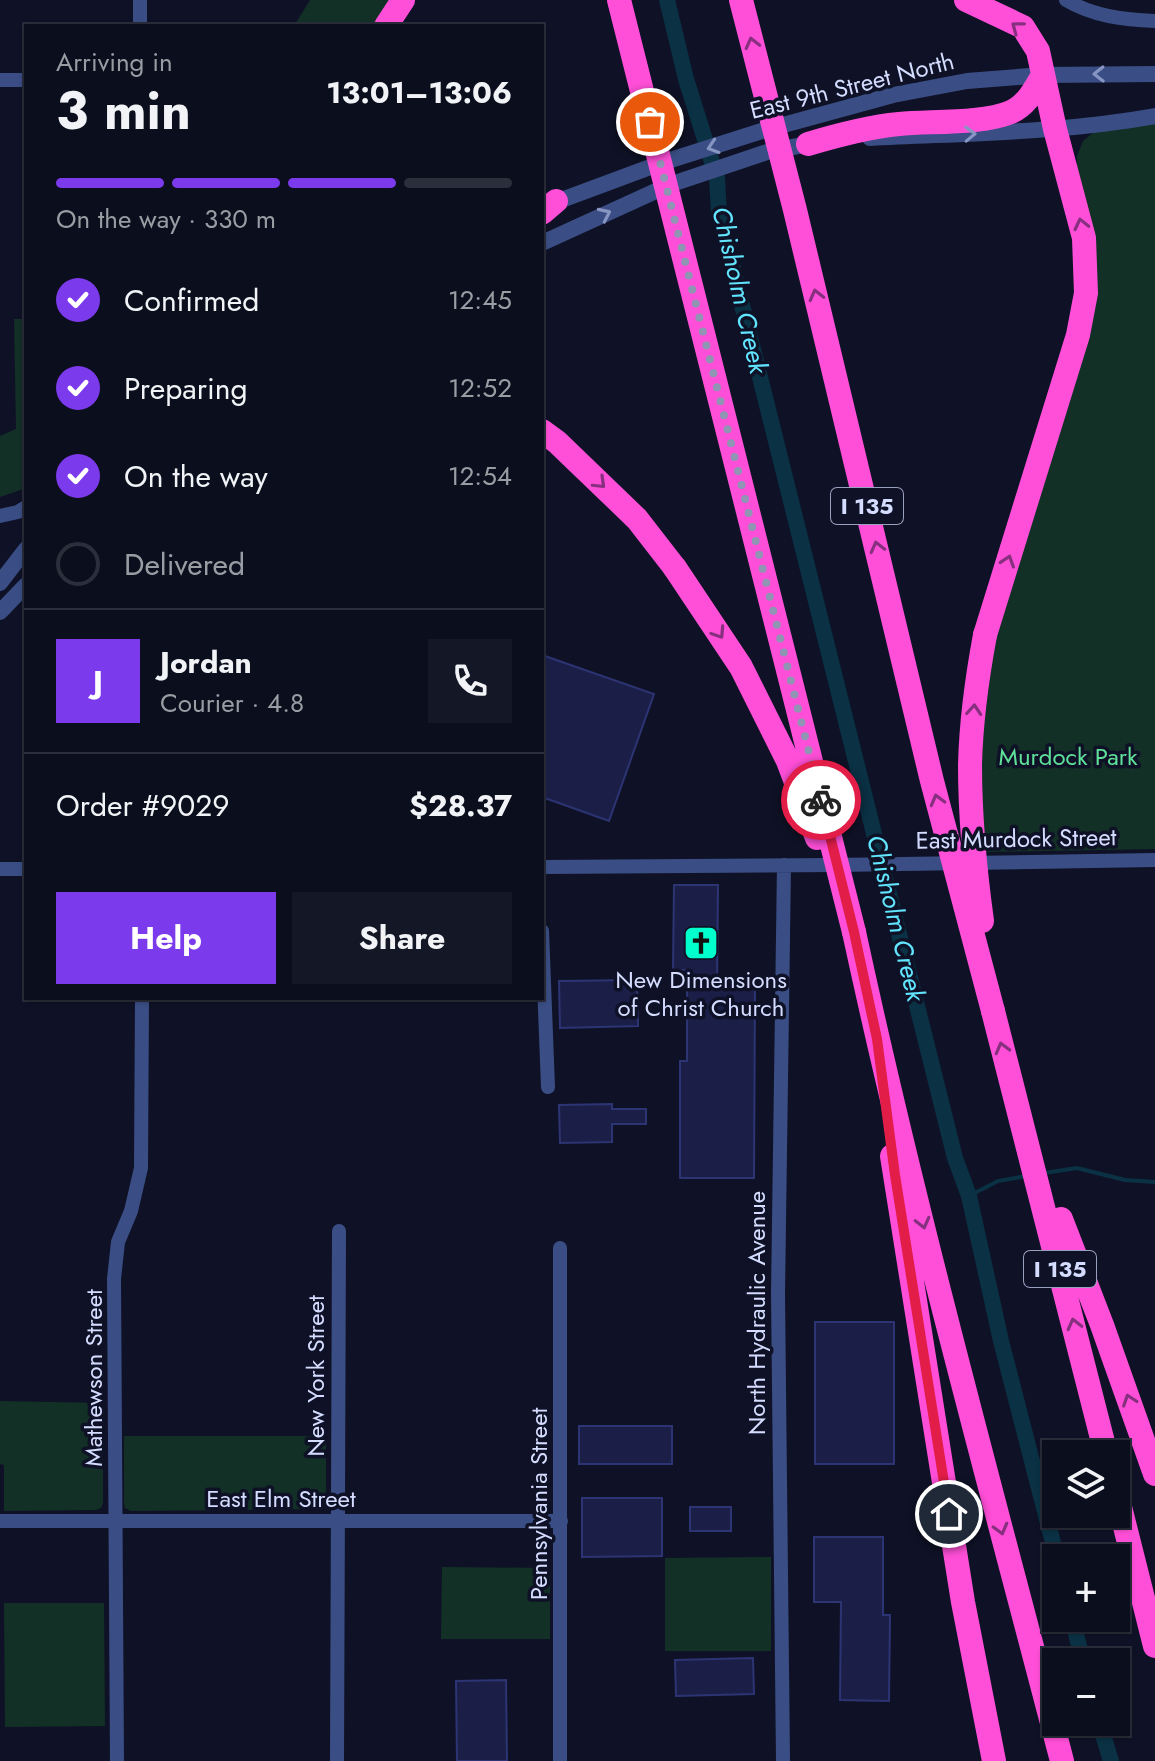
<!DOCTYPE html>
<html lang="en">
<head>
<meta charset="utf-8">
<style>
  :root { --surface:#0b0e1c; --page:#141725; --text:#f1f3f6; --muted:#9a9ca3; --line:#2b2e3b; --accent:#7c3aed }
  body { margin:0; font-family:Jost,sans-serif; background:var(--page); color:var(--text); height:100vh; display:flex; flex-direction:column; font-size:30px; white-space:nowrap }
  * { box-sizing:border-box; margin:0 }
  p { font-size:26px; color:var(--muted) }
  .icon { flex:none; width:44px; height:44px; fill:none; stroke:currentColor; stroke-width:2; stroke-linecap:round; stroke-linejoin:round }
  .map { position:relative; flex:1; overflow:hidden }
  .panel { position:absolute; left:24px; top:24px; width:520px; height:976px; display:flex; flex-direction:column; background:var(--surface); border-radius:0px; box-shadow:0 2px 6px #0004,0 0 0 2px var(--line) }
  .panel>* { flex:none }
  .tools { position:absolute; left:1042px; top:1440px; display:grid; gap:16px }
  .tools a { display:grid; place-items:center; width:88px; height:88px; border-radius:0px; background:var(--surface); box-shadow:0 2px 6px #0004,0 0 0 2px var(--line); font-size:40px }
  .pin { position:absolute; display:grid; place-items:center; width:68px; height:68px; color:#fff; margin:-34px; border:4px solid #fff; border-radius:50%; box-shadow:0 2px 8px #0007 }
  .courier { position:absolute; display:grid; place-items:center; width:80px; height:80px; margin:-40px; border:6px solid #e11d48; border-radius:50%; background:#fff; color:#222; box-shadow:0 2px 10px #0007 }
  .headline em { font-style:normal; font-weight:700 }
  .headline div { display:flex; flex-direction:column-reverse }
  .headline { display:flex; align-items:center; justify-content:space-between; height:136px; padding:0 32px }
  h1 { font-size:52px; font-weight:700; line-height:60px }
  .bar { display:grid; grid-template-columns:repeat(4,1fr); gap:12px 8px; align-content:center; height:96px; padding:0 32px }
  .bar i { height:10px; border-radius:6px; background:var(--line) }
  .bar .on { background:var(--accent) }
  .bar p { grid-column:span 4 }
  .line { display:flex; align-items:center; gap:20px; padding:0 32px; border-top:2px solid var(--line) }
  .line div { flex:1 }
  .round { display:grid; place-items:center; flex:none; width:84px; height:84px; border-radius:0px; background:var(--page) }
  ol { padding:0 32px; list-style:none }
  li { display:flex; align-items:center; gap:24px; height:88px }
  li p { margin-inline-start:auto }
  li .icon { padding:8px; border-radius:50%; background:var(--accent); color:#fff; stroke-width:4 }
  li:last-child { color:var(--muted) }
  li i { width:44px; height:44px; border:4px solid var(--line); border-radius:50% }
  .button { display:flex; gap:16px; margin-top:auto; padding:16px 32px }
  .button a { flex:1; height:92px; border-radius:0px; background:var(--accent); color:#fff; font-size:32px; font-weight:700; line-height:92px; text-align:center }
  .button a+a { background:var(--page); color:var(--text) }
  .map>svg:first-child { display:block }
  .green { fill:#123026 }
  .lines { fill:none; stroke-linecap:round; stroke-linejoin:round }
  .stream { stroke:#0a3144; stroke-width:4 }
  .canal { stroke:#0a3144; stroke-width:16 }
  .building { fill:#1b1f47; stroke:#2d3473; stroke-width:2 }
  .minor { stroke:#3a4e85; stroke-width:14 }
  .tertiary { stroke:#3a4e85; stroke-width:16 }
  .motorway { stroke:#ff4fd8; stroke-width:24 }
  .motorway-bridge { stroke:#ff4fd8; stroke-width:24 }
  .oneway { stroke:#87307f }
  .oneway2 { stroke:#8795c2 }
  .done { stroke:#8f95b3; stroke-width:8; stroke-dasharray:0 14.4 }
  .route { stroke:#e11d48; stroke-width:10 }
  .labels { text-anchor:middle; stroke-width:7; stroke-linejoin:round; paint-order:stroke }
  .shield { fill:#0f1226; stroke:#999fbe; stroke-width:2 }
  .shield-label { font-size:22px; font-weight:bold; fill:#d4dcff }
  .street-label { font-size:24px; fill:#d4dcff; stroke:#0f1226 }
  .park-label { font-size:24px; fill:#5fe199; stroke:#0f1226 }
  .poi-label { font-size:24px; fill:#d4dcff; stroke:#0f1226 }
  .water-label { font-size:26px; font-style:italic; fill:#62e6ff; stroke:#0f1226 }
</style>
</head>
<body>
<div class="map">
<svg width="1155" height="1761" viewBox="0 0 1155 1761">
  <rect width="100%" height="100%" fill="#0f1226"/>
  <path class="green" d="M310,0H392L375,26H294Z
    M1155,120V849L984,852L979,764L995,632L1077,373V156L1083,141L1094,132Z
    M14,319H26V488L0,497V436L16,429Z
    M0,1401L103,1403V1503L101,1508L96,1510L4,1511V1465L0,1464Z
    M124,1436H326V1502L324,1507L317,1509L131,1511L125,1508L124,1504Z
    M771,1557V1651H665V1558Z
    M442,1567L550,1568V1639H441Z
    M4,1603H104L105,1726L5,1727Z"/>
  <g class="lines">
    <path class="stream" d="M1044,1173L1077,1168L1125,1180L1155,1182
      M969,1196L998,1181L1027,1176"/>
    <path class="canal" d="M667,0L686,79L717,178L719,213L955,1158L969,1196L1001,1341L1057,1558
      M1072,1618L1083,1662
      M1099,1722L1111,1761"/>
  </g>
  <path class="building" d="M542,655L654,694L609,821L542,797Z
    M674,885H718L717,987H755L754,1178H680V1061H687V970H673Z
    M637,980L638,1026L560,1028L559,981Z
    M612,1104V1109H646V1124H612V1142L560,1143L559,1105Z
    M815,1322H894V1464H815Z
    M579,1426H672V1464H579Z
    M582,1498H662V1556L582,1557Z
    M690,1507H731V1531H690Z
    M814,1537H883V1615H890L889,1701L840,1700L841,1602H814Z
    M753,1658L754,1694L676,1696L675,1660Z
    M506,1680L507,1761H457L456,1681Z"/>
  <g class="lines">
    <path class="minor" d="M140,0V26
      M1066,0C1093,16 1124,20 1155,21
      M0,80H26
      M0,516L18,512L26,507
      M542,867L835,865L1155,860
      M0,869H26
      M542,931L548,1087
      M560,1248V1761
      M0,1521H561
      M117,1761L114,1279L118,1242L131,1211L141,1168L142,998
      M337,1761L339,1231
      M783,1761L778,1294L784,865"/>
    <path class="tertiary" d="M870,138C965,133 1061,133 1155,116
      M548,205L661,163L765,130L893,95L967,81L1043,75L1155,74
      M542,243L669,185L770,151L815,143
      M0,583L26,549
      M0,612L26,585"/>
    <path class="motorway" d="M966,0L1023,27L1038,51L1055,129L1084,238L1086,293L1078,335L985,635
      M386,26L403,0
      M808,144C838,135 868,127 899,124C931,121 983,124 1011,112C1027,105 1034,90 1043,75
      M542,213L556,201
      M542,431L557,442L637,519L675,568
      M854,932C914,1210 990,1485 1062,1761
      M993,1011L1106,1454
      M892,1156L963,1602L994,1761
      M1061,1219L1102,1325L1155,1474
      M1116,1491L1155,1646"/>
    <path class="motorway-bridge" d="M619,0L854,932
      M741,0L795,210L932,781L993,1011
      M675,568L741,667L788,761L817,838
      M982,921C975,870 970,818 970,765C971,722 977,678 985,635"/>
  </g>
  <defs><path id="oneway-chevron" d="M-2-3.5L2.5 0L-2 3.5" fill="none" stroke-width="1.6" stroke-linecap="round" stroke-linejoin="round" transform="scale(2)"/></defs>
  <g class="oneway">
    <use href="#oneway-chevron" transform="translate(1017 27) rotate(-143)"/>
    <use href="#oneway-chevron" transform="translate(752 43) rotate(-104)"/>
    <use href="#oneway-chevron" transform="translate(1081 224) rotate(-103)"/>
    <use href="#oneway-chevron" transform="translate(816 295) rotate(-104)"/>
    <use href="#oneway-chevron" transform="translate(600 483) rotate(44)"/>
    <use href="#oneway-chevron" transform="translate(877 547) rotate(-104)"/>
    <use href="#oneway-chevron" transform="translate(1008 561) rotate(-72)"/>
    <use href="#oneway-chevron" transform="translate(719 633) rotate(57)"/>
    <use href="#oneway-chevron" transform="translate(974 710) rotate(-86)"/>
    <use href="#oneway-chevron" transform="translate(937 800) rotate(-105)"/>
    <use href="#oneway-chevron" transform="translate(1002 1048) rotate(-105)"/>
    <use href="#oneway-chevron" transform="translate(923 1223) rotate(76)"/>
    <use href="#oneway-chevron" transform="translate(1074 1324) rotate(-104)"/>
    <use href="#oneway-chevron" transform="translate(1129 1400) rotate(-109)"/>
    <use href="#oneway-chevron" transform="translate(1001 1529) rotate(75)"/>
  </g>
  <g class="oneway2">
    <use href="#oneway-chevron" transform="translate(1099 74) rotate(179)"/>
    <use href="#oneway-chevron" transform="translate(970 134) rotate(-2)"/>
    <use href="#oneway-chevron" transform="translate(713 147) rotate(162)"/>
    <use href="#oneway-chevron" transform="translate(605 214) rotate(-25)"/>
  </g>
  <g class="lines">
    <path class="done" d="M650,122L821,800"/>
    <path class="route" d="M821,800L854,932L877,1039L895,1175L949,1514"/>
  </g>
  <defs>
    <g id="church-square" transform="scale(1.8)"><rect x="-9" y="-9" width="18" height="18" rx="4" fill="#0fc" stroke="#0f1226"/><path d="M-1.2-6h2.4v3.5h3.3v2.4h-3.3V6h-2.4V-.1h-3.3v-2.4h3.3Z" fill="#111"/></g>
  </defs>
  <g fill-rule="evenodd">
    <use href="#church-square" x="701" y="943"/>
  </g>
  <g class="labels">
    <g class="shield">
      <rect x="831" y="488" width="72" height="36" rx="6"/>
      <rect x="1024" y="1251" width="72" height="36" rx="6"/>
    </g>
    <g class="shield-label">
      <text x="867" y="514">I 135</text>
      <text x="1060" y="1277">I 135</text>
    </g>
    <g class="street-label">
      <text transform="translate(852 86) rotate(-14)" y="8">East 9th Street North</text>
      <text transform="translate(1016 839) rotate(-1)" y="8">East Murdock Street</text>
      <text transform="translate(757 1313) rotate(-90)" y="8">North Hydraulic Avenue</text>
      <text transform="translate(316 1376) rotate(-90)" y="8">New York Street</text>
      <text transform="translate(94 1378) rotate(-90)" y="8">Mathewson Street</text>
      <text x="281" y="1507">East Elm Street</text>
      <text transform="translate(539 1504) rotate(-90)" y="8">Pennsylvania Street</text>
    </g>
    <g class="park-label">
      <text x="1068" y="765">Murdock Park</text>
    </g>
    <g class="poi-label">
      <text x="701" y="988">New Dimensions<tspan x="701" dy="28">of Christ Church</tspan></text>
    </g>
    <g class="water-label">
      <text transform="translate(740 290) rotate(77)" y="9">Chisholm Creek</text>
      <text transform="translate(896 918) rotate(76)" y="9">Chisholm Creek</text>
    </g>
  </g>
</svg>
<div class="tools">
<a><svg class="icon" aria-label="layers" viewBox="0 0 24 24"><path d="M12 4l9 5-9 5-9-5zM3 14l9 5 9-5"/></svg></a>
<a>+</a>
<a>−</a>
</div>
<div class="pin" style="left:650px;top:122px;background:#ea580c"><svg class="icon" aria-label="bag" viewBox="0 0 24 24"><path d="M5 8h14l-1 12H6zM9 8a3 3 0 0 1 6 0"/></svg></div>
<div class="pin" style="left:949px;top:1514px;background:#1f2937"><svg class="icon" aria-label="home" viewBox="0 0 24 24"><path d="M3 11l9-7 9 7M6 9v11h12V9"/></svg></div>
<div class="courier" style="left:821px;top:800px"><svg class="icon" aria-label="bike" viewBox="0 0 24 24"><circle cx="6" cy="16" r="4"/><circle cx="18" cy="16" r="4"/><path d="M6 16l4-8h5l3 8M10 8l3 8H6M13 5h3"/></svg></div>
<section class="panel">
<div class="headline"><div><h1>3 min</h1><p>Arriving in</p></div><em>13:01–13:06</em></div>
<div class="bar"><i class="on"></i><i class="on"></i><i class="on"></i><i></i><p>On the way · 330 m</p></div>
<ol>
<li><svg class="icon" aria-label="check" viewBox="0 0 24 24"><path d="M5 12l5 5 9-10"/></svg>Confirmed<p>12:45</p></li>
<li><svg class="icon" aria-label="check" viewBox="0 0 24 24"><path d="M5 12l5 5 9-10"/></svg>Preparing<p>12:52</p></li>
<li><svg class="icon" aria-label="check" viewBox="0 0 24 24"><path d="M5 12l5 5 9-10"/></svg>On the way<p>12:54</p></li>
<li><i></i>Delivered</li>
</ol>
<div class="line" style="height:144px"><b class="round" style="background:var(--accent);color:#fff">J</b><div><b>Jordan</b><p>Courier · 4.8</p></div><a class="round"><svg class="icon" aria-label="phone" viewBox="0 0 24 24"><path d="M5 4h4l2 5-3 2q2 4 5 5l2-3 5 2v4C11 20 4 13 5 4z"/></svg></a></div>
<div class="line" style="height:104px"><div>Order #9029</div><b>$28.37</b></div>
<div class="button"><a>Help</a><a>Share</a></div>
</section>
</div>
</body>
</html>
